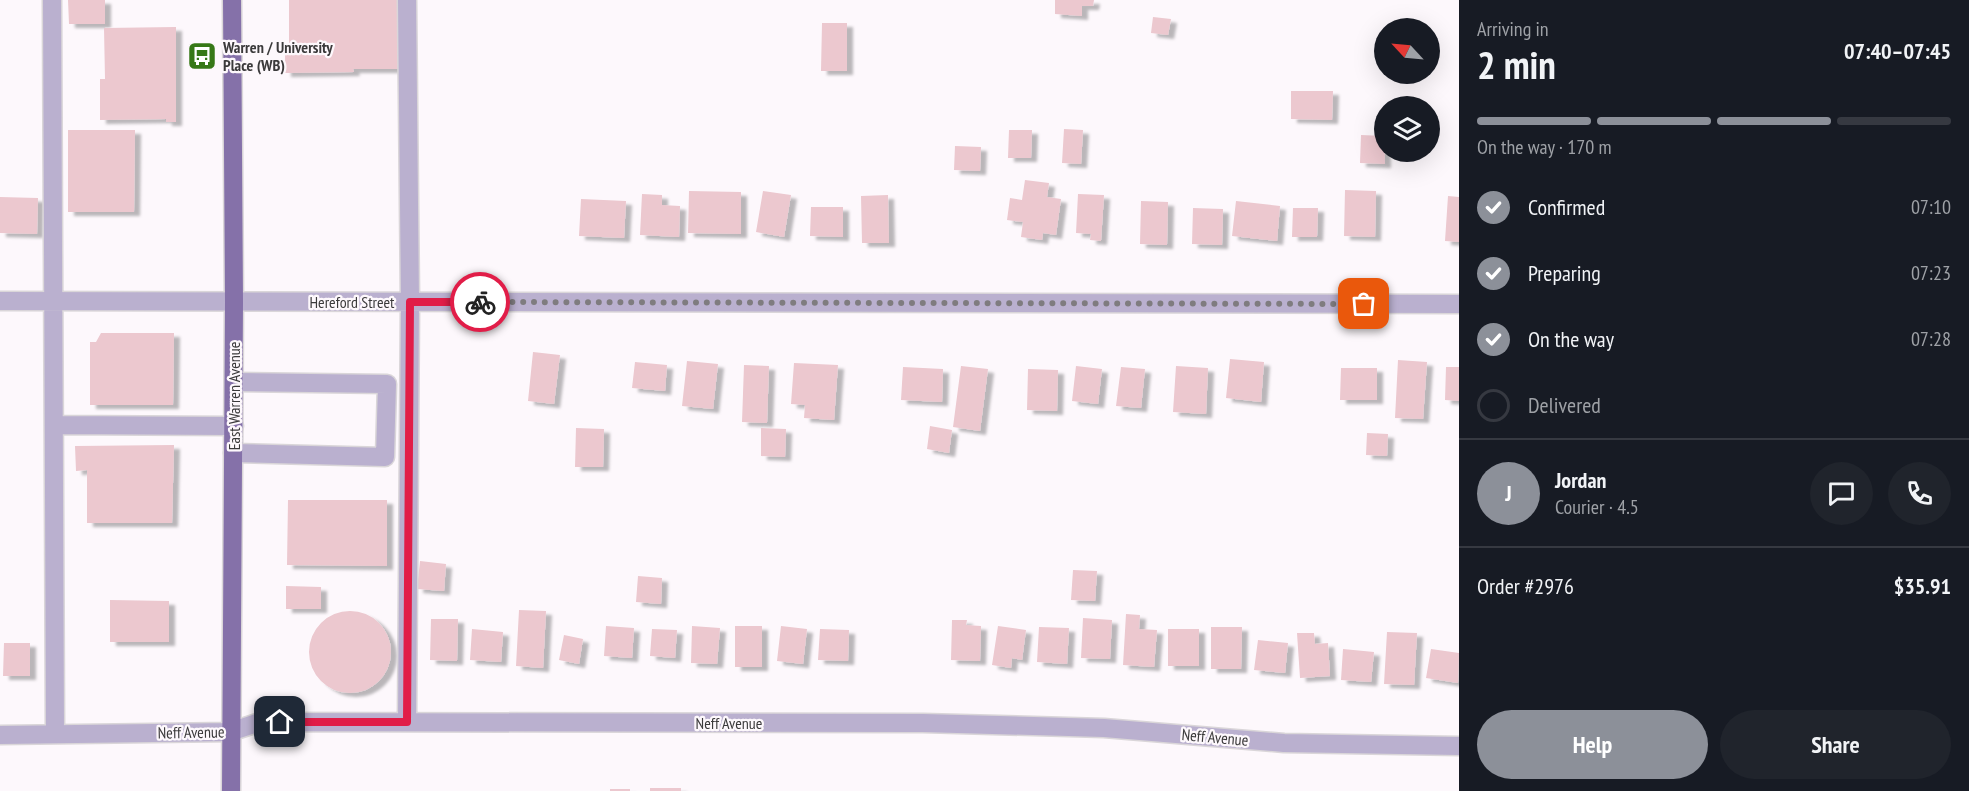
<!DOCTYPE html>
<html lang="en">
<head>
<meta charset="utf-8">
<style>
  :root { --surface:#171b24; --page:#20242c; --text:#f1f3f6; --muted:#9ea1a6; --line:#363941; --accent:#8c9099 }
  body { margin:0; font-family:"PT Sans Narrow",sans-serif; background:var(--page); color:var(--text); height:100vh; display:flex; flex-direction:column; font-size:22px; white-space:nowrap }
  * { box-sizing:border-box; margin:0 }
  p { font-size:20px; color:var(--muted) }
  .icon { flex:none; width:33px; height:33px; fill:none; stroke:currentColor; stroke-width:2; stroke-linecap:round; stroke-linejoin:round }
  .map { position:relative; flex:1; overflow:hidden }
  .drawer { display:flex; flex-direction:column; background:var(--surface); width:510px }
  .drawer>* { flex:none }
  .needle { width:39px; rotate:296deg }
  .controls { position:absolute; left:1374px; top:18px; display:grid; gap:12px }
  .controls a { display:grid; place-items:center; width:66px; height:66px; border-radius:50%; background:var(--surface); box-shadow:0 6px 24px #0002; font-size:30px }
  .pin { position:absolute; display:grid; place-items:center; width:51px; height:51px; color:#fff; margin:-26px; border-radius:12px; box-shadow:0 3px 9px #0006 }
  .courier { position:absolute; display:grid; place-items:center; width:60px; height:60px; margin:-30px; border:4px solid #e11d48; border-radius:50%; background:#fff; color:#222; box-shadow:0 2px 8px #0007 }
  .head em { font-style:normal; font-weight:700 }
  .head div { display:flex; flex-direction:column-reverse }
  .head { display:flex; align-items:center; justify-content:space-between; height:102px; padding:0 18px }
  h1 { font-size:39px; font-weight:700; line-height:45px }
  .bar { display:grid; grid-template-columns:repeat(4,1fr); gap:9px 6px; align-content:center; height:72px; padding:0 18px }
  .bar i { height:8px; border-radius:4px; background:var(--line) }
  .bar .current { background:var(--accent) }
  .bar p { grid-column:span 4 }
  .line { display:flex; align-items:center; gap:15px; padding:0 18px; border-top:2px solid var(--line) }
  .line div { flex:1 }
  .round { display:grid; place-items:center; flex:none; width:63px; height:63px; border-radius:32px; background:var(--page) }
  ol { padding:0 18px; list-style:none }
  li { display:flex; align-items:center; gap:18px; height:66px }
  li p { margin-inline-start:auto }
  li .icon { padding:6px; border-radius:50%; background:var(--accent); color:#fff; stroke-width:4 }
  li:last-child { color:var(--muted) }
  li i { width:33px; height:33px; border:3px solid var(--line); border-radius:50% }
  .cta { display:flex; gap:12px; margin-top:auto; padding:12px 18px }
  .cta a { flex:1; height:69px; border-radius:36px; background:var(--accent); color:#fff; font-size:24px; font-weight:700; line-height:69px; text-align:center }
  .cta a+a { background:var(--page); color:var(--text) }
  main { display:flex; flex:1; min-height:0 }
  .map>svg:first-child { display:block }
  .building { fill:#ecc8cf; filter:url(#shadow) }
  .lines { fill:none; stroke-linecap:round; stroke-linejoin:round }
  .minor-casing { stroke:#dad6d9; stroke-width:21 }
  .major-casing { stroke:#dad6d9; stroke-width:21 }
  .minor { stroke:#bab0cf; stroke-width:18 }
  .major { stroke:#8571a9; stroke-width:18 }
  .done { stroke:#7f7c7f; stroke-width:6; stroke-dasharray:0 10.8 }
  .route { stroke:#e11d48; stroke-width:8 }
  .labels { text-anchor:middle; stroke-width:4.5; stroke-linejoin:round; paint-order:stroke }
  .poi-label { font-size:16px; font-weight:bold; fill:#3b3a3b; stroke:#fdf8fc; text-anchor:start }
  .street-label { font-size:16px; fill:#3b3a3b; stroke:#fdf8fc }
</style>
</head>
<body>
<main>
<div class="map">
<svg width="1459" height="791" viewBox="0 0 1459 791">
  <defs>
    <filter id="shadow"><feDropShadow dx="6" dy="4" stdDeviation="1.5" flood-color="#0004"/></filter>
  </defs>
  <rect width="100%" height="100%" fill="#fdf8fc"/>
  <path class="building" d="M68,0H105V24H69Z
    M289,0H398V69H353L354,72L285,73V55H289Z
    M1055,0H1094L1093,6H1082V16L1055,14Z
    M1153,17L1171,19L1168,35L1151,33Z
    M822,23H847V71H821Z
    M176,27V122H166V119L100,120V79H105L104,28Z
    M1291,91H1333L1332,120L1291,119Z
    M1064,129L1083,130L1081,164L1062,163Z
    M68,130H135L134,212H68Z
    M1009,130H1032L1031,158H1008Z
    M1361,135L1384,136L1385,164L1360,163Z
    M955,146L981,147L980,171L954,170Z
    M1025,180L1049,183L1047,197L1061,199L1056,235L1043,233L1042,240L1021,237L1023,222L1007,220L1010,198L1022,200Z
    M1345,190L1376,191L1375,237L1344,236Z
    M689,191L741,192V234L688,233Z
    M763,191L791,195L784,237L756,232Z
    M642,194L662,195V205L680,206L679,237L640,235Z
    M1078,194L1104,195L1101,241L1090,240L1091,234L1076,233Z
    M888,195L889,243H862L861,196Z
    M1448,196L1459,197V242L1445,241Z
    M0,197L38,198L37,234L0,233Z
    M581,199L626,201L624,238L579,236Z
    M1141,201L1168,202L1167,245L1140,244Z
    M1236,201L1280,206L1277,241L1232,236Z
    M811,207H843V237L810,236Z
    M1193,208L1223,209L1222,245L1192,244Z
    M1293,208H1318L1317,237H1292Z
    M101,333H174L173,405H90V342H96Z
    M533,352L560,355L554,404L528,401Z
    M1230,359L1264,362L1261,402L1226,398Z
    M1398,360L1427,362L1423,419L1395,418Z
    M687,361L718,364L713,409L682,406Z
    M635,362L667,365L665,391L632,388Z
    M794,363L838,365L834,420L804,418L805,405L791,404Z
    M744,365L769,366L767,423L742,422Z
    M961,366L988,369L980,431L953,427Z
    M1076,366L1102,369L1098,404L1072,401Z
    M1176,366L1208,368L1206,414L1173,412Z
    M903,367L943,369L942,402L901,400Z
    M1121,367L1145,369L1141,408L1116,406Z
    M1446,367H1459V401L1445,400Z
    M1341,368H1377V400H1340Z
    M1028,369L1058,370L1057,411L1027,410Z
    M930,426L952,430L949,453L927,449Z
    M576,428L604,429L603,467H575Z
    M761,428L786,429L785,457L761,456Z
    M1367,433L1388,434L1387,456L1366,455Z
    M174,445L172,523H87V470L76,471L75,446Z
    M288,500H387V566L287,565Z
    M420,561L446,564L444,591L417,589Z
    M1073,570L1097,571L1095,601L1071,600Z
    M638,576L662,578L661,604L636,602Z
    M286,586L321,587V609H286Z
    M110,600L169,601V642H110Z
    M519,610L546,611L543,668L516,666Z
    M309 652a41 41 0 1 1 82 0a41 41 0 1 1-82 0Z
    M1126,614L1140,615L1139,629L1157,630L1154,667L1123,665Z
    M1083,618L1112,620L1110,659L1081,658Z
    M431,619H458L457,661L430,660Z
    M952,620H967L966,625L981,626L980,661L951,660Z
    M606,626L634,628L632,658L604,656Z
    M692,626L720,628L717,664L691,663Z
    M735,626H762V667H735Z
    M781,626L807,629L803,664L777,661Z
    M998,626L1026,630L1022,660L1012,658L1011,668L992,665Z
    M1039,627L1069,628L1067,664L1037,662Z
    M1211,627H1242L1241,669H1211Z
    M472,629L503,632L501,662L470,660Z
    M652,629L677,630L675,658L650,656Z
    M820,629L849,630L848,661L818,660Z
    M1168,629H1199V666H1168Z
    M1387,632L1417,633L1414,685L1384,684Z
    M1297,633H1314L1315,644L1328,643L1330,676L1300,678Z
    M564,635L583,639L579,664L559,660Z
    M1258,640L1288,643L1285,673L1254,670Z
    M4,643H30V676H3Z
    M1343,649L1374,652L1371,682L1341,680Z
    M1431,649L1459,653L1458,683L1426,678Z
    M650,788H681V791H650Z
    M610,789H630V791H610Z"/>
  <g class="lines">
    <g class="minor-casing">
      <path id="minor" d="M52,0L55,734
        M0,301L1459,304
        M54,425L234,426
        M233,453L385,457L387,384L234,382
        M407,722L410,302L407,0
        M0,735L230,732L260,722L923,723L1104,728L1284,743L1459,746"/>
    </g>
    <g class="major-casing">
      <path id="major" d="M231,791L234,302L232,0"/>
    </g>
    <use href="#minor" class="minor"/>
    <use href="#major" class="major"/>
  </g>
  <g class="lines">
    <path class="done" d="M480,302L1364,304"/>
    <path class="route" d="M280,722H407L410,302H480"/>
  </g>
  <defs>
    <g id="bus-square" transform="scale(1.5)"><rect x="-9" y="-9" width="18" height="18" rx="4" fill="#367817" stroke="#fdf8fc"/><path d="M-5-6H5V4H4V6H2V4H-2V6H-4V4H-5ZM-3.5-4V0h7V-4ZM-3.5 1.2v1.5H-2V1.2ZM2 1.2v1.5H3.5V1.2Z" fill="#fff"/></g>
  </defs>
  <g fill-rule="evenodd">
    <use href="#bus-square" x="202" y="56"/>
  </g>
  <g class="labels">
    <g class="poi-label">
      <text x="223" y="53">Warren / University<tspan x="223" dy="18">Place (WB)</tspan></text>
    </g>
    <g class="street-label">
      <text x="352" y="308">Hereford Street</text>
      <text transform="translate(234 396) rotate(-90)" y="6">East Warren Avenue</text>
      <text x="729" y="729">Neff Avenue</text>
      <text transform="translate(191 732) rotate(-1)" y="6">Neff Avenue</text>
      <text transform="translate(1215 737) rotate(5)" y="6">Neff Avenue</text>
    </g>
  </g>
</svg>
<div class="controls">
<a><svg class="needle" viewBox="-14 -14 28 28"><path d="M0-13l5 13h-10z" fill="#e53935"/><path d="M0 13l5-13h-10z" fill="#9ea1a6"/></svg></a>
<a><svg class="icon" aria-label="layers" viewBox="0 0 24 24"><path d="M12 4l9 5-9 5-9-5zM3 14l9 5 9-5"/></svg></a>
</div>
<div class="pin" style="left:1364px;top:304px;background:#ea580c"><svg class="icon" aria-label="bag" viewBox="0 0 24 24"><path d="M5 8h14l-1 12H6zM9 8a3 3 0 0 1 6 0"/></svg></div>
<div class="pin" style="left:280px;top:722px;background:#1f2937"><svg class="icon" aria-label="home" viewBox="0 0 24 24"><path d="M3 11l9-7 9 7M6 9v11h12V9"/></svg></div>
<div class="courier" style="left:480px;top:302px"><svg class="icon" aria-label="bike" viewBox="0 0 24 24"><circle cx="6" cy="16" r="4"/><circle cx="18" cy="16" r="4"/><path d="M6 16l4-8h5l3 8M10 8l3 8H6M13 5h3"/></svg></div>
</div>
<section class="drawer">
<div class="head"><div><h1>2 min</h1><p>Arriving in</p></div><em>07:40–07:45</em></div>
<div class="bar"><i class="current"></i><i class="current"></i><i class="current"></i><i></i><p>On the way · 170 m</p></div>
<ol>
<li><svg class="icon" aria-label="check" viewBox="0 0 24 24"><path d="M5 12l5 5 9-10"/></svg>Confirmed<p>07:10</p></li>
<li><svg class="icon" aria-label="check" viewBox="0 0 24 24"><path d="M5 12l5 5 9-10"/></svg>Preparing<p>07:23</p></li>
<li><svg class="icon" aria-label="check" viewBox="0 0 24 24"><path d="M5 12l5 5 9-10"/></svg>On the way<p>07:28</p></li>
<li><i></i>Delivered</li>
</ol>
<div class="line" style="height:108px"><b class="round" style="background:var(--accent);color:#fff">J</b><div><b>Jordan</b><p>Courier · 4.5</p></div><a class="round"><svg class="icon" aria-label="chat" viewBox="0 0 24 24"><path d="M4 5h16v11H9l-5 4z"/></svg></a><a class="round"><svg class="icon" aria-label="phone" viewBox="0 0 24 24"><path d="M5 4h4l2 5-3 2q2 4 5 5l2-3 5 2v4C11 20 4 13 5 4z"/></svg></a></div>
<div class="line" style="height:78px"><div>Order #2976</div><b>$35.91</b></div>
<div class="cta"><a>Help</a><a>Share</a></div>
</section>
</main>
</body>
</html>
